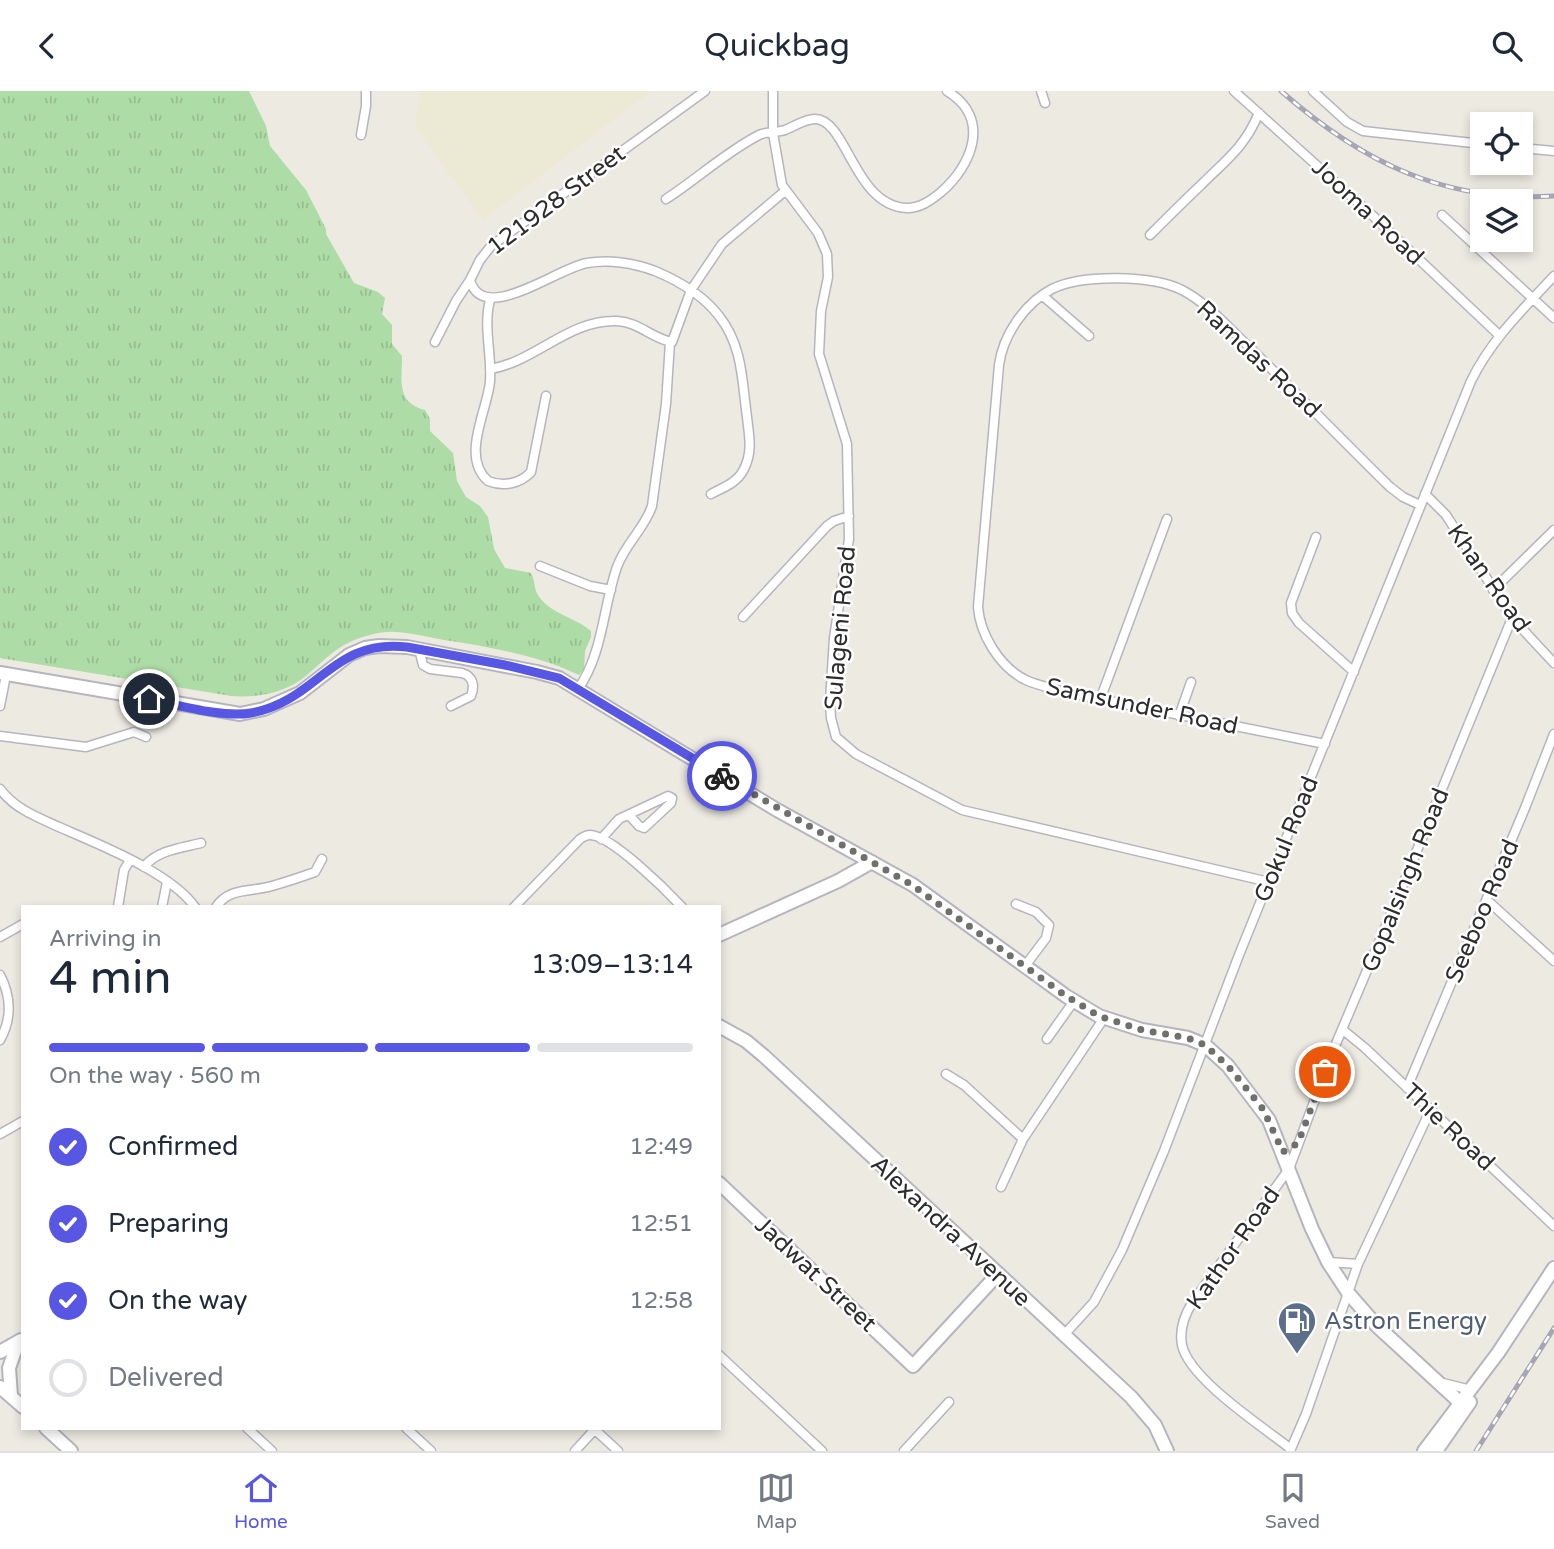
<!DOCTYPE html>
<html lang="en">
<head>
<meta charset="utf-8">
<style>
  :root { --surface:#fff; --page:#f6f6f7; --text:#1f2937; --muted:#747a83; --line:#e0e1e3; --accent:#5857e4 }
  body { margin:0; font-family:"Varela Round",sans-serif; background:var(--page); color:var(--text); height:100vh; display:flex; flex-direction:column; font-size:26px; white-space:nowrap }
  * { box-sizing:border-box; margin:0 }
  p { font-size:23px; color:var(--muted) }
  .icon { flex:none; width:38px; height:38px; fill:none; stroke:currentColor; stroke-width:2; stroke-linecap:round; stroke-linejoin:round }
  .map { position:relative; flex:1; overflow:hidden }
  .panel { position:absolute; left:21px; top:814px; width:700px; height:525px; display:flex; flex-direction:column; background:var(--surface); border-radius:0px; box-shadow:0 4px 10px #0003 }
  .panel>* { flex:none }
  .controls { position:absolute; left:1470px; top:21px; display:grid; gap:14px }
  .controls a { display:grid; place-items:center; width:63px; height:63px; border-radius:0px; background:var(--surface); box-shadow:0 4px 10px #0003; font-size:35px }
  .pin { position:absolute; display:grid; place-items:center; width:60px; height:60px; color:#fff; margin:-30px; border:4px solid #fff; border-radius:50%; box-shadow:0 2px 7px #0007 }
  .courier { position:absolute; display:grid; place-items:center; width:70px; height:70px; margin:-35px; border:5px solid #5857e4; border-radius:50%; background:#fff; color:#222; box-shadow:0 2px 9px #0007 }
  .summary em { font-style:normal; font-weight:600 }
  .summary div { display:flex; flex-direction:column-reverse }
  .summary { display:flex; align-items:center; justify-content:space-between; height:119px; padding:0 28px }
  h1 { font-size:46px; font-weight:600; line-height:52px }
  .bar { display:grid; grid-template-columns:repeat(4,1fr); gap:10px 7px; align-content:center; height:84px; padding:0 28px }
  .bar i { height:9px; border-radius:5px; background:var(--line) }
  .bar .active { background:var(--accent) }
  .bar p { grid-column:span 4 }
  ol { padding:0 28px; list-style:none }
  li { display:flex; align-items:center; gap:21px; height:77px }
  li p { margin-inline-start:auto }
  li .icon { padding:7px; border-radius:50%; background:var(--accent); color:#fff; stroke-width:4 }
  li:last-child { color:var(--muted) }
  li i { width:38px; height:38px; border:4px solid var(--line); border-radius:50% }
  header { display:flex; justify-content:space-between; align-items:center; height:91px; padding:0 28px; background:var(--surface); font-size:32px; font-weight:600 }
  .tabs { display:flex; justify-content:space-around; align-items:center; height:98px; border-top:2px solid var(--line); background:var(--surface); font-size:19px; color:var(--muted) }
  .tabs a { display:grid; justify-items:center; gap:4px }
  .tabs .active { color:var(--accent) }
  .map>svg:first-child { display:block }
  .education { fill:#ece9d4 }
  .grass { fill:url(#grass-tufts) }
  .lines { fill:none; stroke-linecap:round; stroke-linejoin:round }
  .street-casing { stroke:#b5b5bf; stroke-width:11 }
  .secondary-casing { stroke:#b5b5bf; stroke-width:16 }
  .street { stroke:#fff; stroke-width:8 }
  .secondary { stroke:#fff; stroke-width:12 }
  .rail-casing { stroke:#a6a5b5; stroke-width:5 }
  .rail { stroke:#fff; stroke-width:2.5; stroke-dasharray:8; stroke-linecap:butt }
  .done { stroke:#706f6c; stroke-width:7; stroke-dasharray:0 12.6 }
  .route { stroke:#5857e4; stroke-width:9 }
  .labels { text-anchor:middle; stroke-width:5; stroke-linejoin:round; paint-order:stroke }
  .street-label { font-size:24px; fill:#2d2d2d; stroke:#fff }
  .service-label { font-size:24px; fill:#4e5e75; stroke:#fff; text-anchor:start }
</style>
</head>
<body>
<header><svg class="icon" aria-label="back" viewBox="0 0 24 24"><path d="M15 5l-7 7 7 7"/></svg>Quickbag<svg class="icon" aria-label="search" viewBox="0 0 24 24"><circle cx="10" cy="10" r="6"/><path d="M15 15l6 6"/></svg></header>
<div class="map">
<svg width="1554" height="1360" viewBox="0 0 1554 1360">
  <defs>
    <pattern id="grass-tufts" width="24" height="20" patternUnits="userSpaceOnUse" patternTransform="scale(1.75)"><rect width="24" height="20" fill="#aedca6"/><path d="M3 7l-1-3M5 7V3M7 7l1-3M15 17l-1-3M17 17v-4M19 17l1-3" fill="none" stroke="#96bd8f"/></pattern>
  </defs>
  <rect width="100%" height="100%" fill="#edeae2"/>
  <path class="education" d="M421,0H651L483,129L415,36Z"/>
  <path class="grass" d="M0,0H249L266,35L270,55L306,99L326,138V143L354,192L378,201L385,207L382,223L392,234V253L402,265C402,291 396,311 425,319L430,328V340L453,362L457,390L466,406L480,415L488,426L494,458L505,477L531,482C535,489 534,498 538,504C550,523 575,526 591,540V546L585,560L584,578L579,584C537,564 490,556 444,549C429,546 412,542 396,541C381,540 364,545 350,551C333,559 321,572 307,584C286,602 258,607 231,605L0,567Z"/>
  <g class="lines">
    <g class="street-casing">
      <path id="street" d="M705,0L491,155L480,169L470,189C483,235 557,177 587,172C608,168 634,172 655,180C679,190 703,204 719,225C743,255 742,291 747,326C749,345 753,360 744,378C737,392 724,396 711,403
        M773,0V42L782,94L818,142L827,163L828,186L821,220L819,263L847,353L849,448L834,547L830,610L831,627L836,646L856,663L962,719L1269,791
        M1041,0L1045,12
        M1234,0L1373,125L1499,244
        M1313,0L1347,31L1363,40L1482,53
        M361,44L366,15V0
        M1521,57L1554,60
        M666,108C697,88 726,61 759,44C767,40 776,42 785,39C795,35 805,28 815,28C847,28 854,115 907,117C920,117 930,110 940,102C972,75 992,27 947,0
        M1442,124L1554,227
        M1150,144C1167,127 1184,110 1201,94C1227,68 1244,57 1259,22
        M1043,205L1089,245
        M490,209C483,236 492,263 490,290C488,319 460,365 488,390C503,396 520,393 531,381L546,305
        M435,251L456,210L470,189
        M490,278C535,271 569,228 617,230C639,231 653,248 672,251L691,199L722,153L785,100
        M1425,403L1446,424L1512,527L1554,572
        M1316,446L1291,512L1292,522L1299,532L1354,581
        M540,475L590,495L611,499
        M1493,499L1554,439
        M743,526L827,435L834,430L849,425
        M419,558L423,574L430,578L462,582C473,585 475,595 471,605L451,615
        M578,598C603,563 603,516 617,476C625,453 645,437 652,415L666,313L670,251
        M1100,609L1167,428
        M0,615L6,584
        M1179,625L1191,591
        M0,645L86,656L134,641L146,646
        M1325,653L1055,599C1045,595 1033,593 1024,588C999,575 980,543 978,516L999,274C1003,244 1025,212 1052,198C1082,183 1152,184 1182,199C1207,212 1227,235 1247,254C1295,300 1342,349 1390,396L1403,406L1420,414
        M0,698C15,718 37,726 59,736C98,753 170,781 195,816
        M601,748L619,728L668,705L672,707L671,712L644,737L639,735L629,724
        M144,776C157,759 181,757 201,752
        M1487,809L1554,870
        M1016,813L1036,821L1049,834L1046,847L1025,875
        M118,816L124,779L130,769
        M162,816L167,791
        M216,816C229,796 252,801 272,795C286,791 301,786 315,781L322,768
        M514,816L580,748C583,746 586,744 590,744C611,744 667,800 682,816
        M0,846L23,833
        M0,884C11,905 12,928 0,949
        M1343,939L1365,957L1554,1135
        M1047,948L1074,910
        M946,983L964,994L1023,1048
        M1407,997L1525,717L1554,643
        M0,1043L23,1030
        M1001,1096L1023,1048L1104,927
        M1328,1171L1358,1173
        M1063,1245L1094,1211L1122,1159L1164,1060L1239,864L1471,290C1491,249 1523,218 1554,185
        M719,1264L822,1360
        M1443,1292L1471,1299
        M247,1337L272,1360
        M406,1337L431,1360
        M593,1337L618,1360
        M1291,1358C1263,1336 1189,1288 1182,1254C1179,1238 1184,1225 1192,1212L1289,1078L1335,955L1393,818L1512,527
        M575,1360L596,1337
        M904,1360L949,1311
        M1290,1360L1306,1323L1358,1173L1430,1020"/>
    </g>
    <g class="secondary-casing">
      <path id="secondary" d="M0,582L240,623L264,618L300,602L349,564L365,557L379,555L407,556L537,581L559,587L777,719L913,794L1066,905L1099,925L1142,939L1188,947L1205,954L1228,975L1269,1029L1312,1138L1328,1171L1349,1203L1377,1235L1466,1317
        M719,844L838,790L872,771
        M719,935L746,950L764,965L1131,1306L1155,1334L1167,1360
        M719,1092L913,1275L997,1184
        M0,1261L21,1249
        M0,1296L23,1316
        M11,1305L9,1277L18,1251
        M46,1337L71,1360
        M1424,1360L1498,1262L1554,1177
        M1436,1360L1470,1311"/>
    </g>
    <use href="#street" class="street"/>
    <use href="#secondary" class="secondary"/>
    <g class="rail-casing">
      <path id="rail" d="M1281,0C1362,71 1444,112 1554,105
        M1476,1360L1554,1237"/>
    </g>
    <use href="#rail" class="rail"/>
  </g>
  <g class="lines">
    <path class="done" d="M722,685L912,794L1066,905L1099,925L1142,939L1188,947L1205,954L1228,975L1263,1018L1283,1061L1298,1052L1325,981"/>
    <path class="route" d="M149,608C179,614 222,627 251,622C318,610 332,547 407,556L505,574L559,587L722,685"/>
  </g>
  <defs>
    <g id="fuel-pin" transform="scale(2.0125)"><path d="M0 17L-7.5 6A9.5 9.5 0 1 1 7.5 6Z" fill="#5c6f8a" stroke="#fff"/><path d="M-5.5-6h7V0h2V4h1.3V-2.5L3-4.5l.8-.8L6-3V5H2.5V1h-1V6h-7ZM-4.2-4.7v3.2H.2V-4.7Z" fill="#fff"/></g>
  </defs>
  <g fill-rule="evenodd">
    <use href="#fuel-pin" x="1297" y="1230"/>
  </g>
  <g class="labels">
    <g class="street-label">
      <text transform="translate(556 109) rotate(-37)" y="8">121928 Street</text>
      <text transform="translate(1368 121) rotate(43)" y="8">Jooma Road</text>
      <text transform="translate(1259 268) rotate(43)" y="8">Ramdas Road</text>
      <text transform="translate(1489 487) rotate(55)" y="8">Khan Road</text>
      <text transform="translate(840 537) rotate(-85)" y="8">Sulageni Road</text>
      <text transform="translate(1142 615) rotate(12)" y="8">Samsunder Road</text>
      <text transform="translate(1286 748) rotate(-68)" y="8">Gokul Road</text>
      <text transform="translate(1405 789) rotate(-68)" y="8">Gopalsingh Road</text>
      <text transform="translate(1482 820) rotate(-67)" y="8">Seeboo Road</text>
      <text transform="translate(1449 1036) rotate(43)" y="8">Thie Road</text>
      <text transform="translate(951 1140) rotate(43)" y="8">Alexandra Avenue</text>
      <text transform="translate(1233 1157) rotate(-55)" y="8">Kathor Road</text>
      <text transform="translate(816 1183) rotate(43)" y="8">Jadwat Street</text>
    </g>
    <g class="service-label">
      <text x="1324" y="1238">Astron Energy</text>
    </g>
  </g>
</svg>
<div class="controls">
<a><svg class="icon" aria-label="locate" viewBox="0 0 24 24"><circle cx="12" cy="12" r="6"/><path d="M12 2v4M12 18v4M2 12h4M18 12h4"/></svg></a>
<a><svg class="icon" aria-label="layers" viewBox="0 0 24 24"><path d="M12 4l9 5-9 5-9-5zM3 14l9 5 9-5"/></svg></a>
</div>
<div class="pin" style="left:1325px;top:981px;background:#ea580c"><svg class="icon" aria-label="bag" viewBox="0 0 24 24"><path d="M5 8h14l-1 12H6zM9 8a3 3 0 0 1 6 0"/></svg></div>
<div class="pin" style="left:149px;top:608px;background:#1f2937"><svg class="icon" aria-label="home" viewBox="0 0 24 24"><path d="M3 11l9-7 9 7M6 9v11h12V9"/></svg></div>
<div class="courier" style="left:722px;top:685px"><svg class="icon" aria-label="bike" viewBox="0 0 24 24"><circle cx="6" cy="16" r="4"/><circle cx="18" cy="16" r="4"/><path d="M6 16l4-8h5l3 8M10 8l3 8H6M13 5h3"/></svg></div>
<section class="panel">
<div class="summary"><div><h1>4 min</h1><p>Arriving in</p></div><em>13:09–13:14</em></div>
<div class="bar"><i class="active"></i><i class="active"></i><i class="active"></i><i></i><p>On the way · 560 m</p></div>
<ol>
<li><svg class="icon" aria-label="check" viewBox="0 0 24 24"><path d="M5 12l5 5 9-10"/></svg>Confirmed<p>12:49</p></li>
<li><svg class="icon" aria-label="check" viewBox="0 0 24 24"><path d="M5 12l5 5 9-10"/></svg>Preparing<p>12:51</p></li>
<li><svg class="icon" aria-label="check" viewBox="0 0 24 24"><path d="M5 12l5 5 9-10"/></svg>On the way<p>12:58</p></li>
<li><i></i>Delivered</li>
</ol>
</section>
</div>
<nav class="tabs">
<a class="active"><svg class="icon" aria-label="home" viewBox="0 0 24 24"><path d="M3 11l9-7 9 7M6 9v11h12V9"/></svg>Home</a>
<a><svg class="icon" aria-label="map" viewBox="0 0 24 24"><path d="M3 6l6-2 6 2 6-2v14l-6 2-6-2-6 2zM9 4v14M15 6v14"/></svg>Map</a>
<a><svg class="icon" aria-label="saved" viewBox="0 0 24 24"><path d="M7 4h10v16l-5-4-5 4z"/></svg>Saved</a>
</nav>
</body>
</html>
